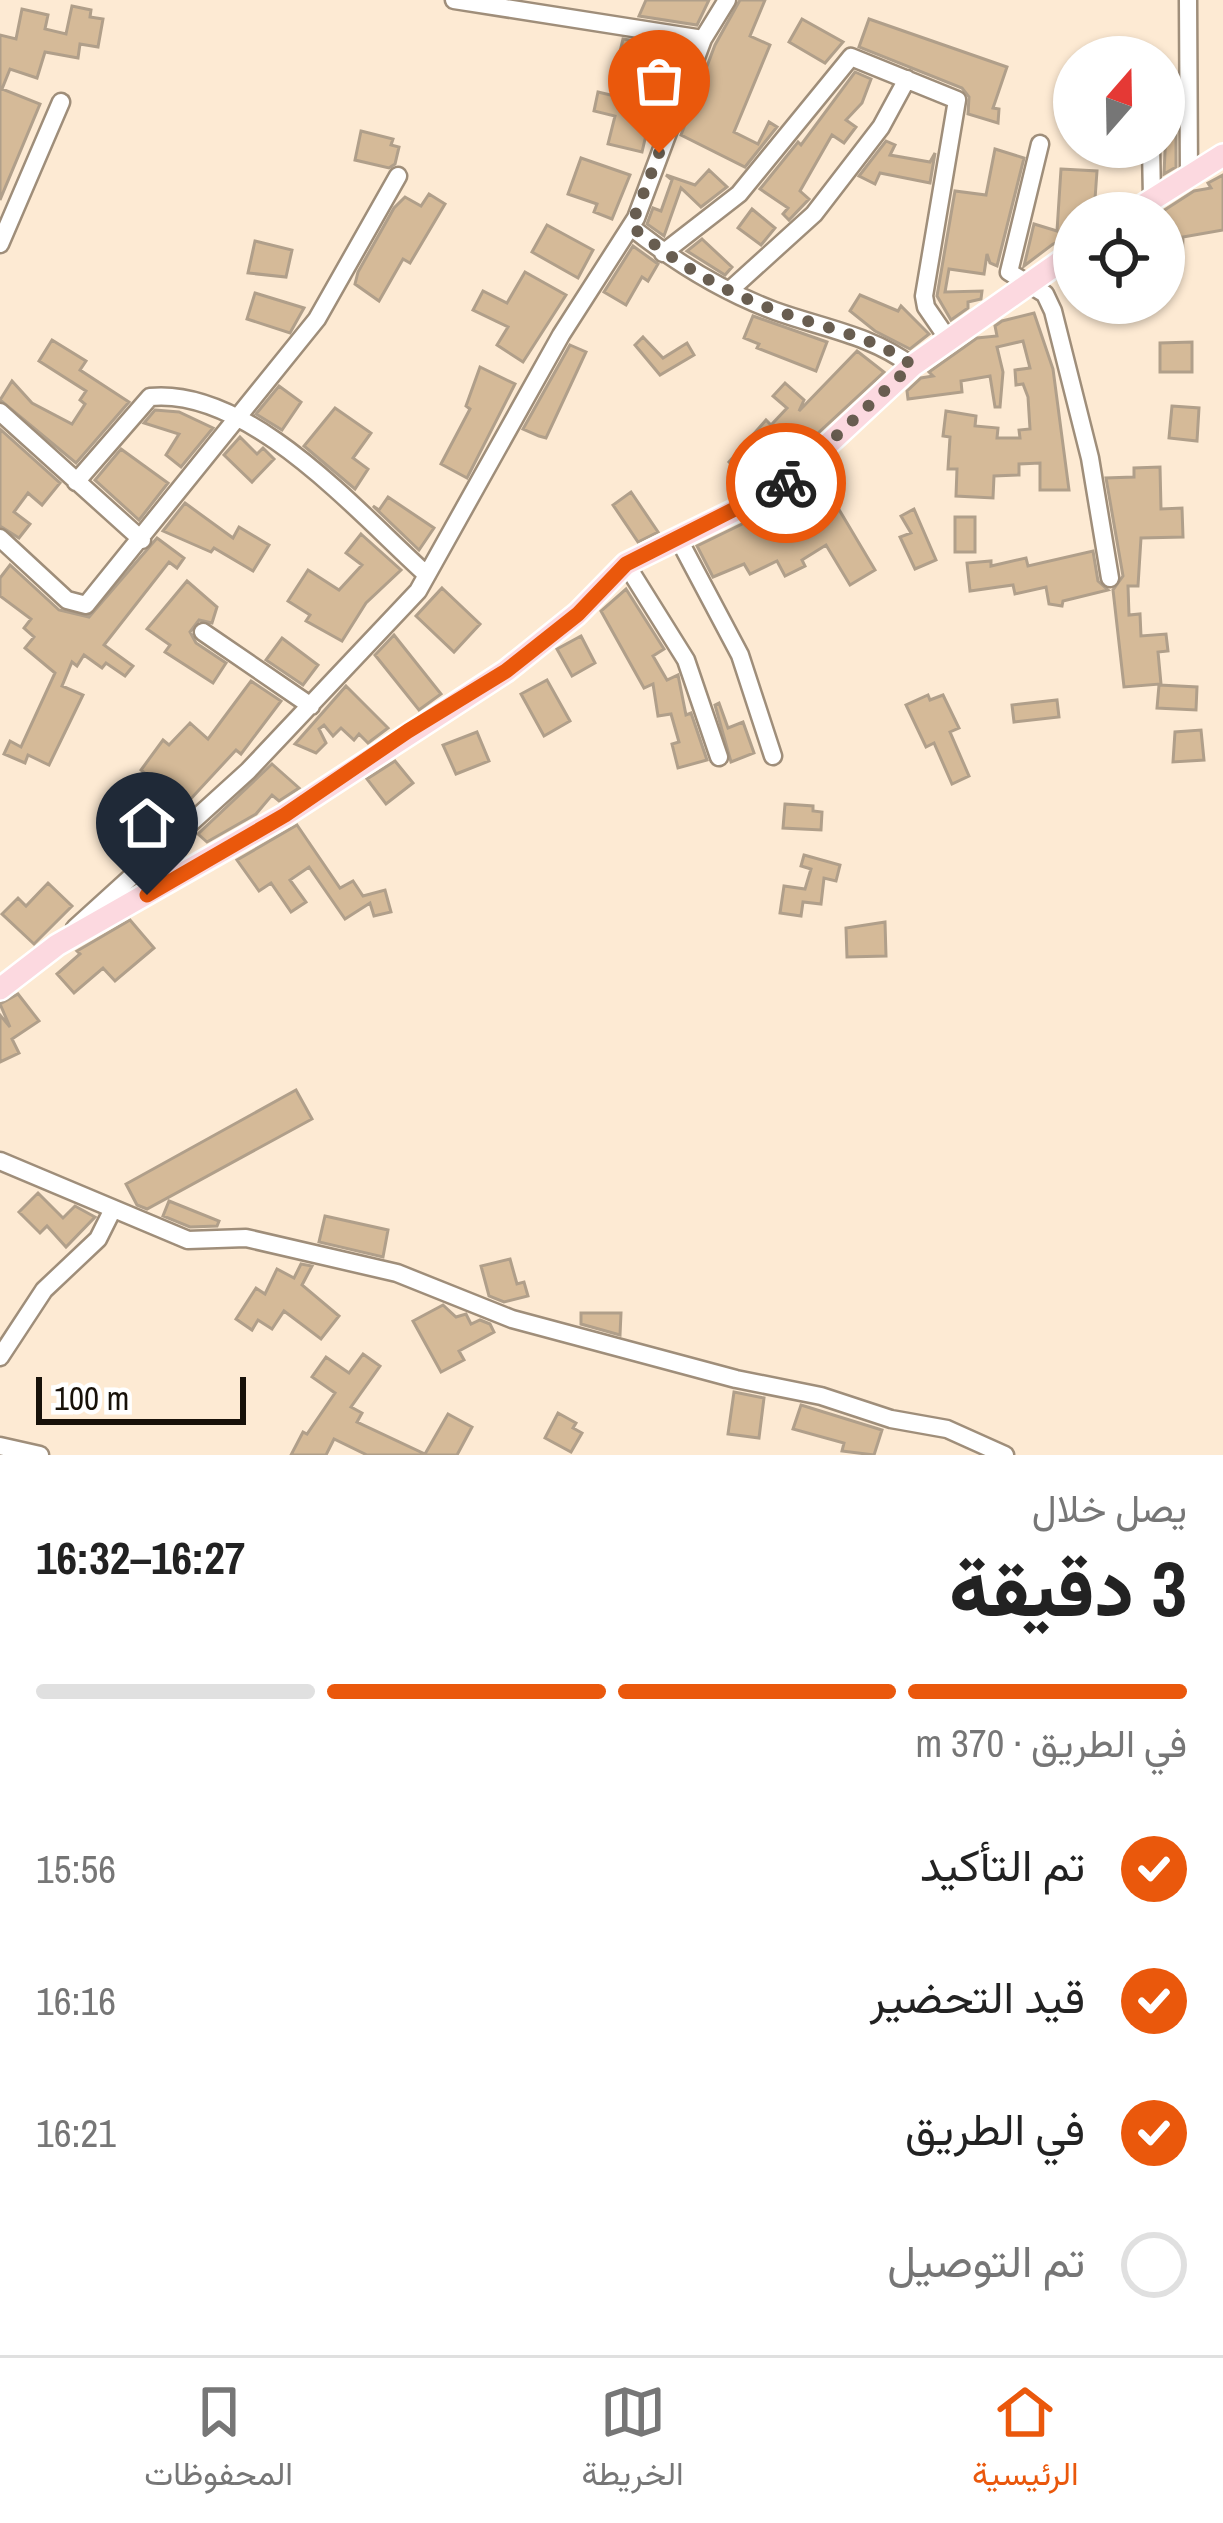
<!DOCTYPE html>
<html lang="ar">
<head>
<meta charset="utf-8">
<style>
  :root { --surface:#fff; --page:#f2f2f2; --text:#222; --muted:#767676; --line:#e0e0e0; --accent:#ea580c }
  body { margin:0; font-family:"Archivo Narrow",Vazirmatn,sans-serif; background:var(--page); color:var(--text); direction:rtl; height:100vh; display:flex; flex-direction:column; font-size:45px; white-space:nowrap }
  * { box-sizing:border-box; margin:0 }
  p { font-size:39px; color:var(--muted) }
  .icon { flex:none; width:66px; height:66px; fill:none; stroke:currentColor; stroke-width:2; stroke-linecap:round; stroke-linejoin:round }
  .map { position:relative; height:1455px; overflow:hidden; direction:ltr }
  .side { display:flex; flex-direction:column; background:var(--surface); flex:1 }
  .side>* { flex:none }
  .needle { width:78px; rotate:20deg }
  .tools { position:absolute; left:1053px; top:36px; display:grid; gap:24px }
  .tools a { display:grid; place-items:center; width:132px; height:132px; border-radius:50%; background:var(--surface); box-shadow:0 3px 9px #0004; font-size:60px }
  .scale { position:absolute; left:36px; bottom:30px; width:210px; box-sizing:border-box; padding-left:12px; border:6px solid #171109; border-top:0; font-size:33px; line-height:42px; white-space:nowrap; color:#171109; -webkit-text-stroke:9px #fff; paint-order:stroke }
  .pin { position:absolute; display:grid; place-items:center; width:102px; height:102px; color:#fff; margin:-123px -51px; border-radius:50% 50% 50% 0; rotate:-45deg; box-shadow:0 0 12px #0007 }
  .pin .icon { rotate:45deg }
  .courier { position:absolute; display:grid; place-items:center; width:120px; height:120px; margin:-60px; border:9px solid #ea580c; border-radius:50%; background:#fff; color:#222; box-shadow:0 3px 15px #0007 }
  .head em { font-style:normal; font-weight:800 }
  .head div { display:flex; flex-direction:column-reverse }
  .head { display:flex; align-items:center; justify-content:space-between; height:204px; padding:0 36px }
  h1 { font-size:78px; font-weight:800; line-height:90px }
  .bar { display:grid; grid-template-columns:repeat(4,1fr); gap:18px 12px; align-content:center; height:144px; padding:0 36px }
  .bar i { height:15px; border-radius:9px; background:var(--line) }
  .bar .current { background:var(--accent) }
  .bar p { grid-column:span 4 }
  ol { padding:0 36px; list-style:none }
  li { display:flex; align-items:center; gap:36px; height:132px }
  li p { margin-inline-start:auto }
  li .icon { padding:12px; border-radius:50%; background:var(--accent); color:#fff; stroke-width:4 }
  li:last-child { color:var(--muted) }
  li i { width:66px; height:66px; border:6px solid var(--line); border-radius:50% }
  .tabs { display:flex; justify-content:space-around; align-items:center; height:168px; border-top:3px solid var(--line); background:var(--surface); font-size:33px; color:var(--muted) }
  .tabs a { display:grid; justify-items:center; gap:6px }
  .tabs .current { color:var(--accent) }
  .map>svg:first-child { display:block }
  .building { fill:#d5ba98; stroke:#b09f8a; stroke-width:3 }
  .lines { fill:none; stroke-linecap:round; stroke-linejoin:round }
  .minor-casing { stroke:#9f8e7a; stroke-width:21 }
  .major-casing { stroke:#fff; stroke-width:26 }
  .minor { stroke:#fff; stroke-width:16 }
  .major { stroke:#fcd9e0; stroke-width:21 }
  .done { stroke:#685d50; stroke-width:12; stroke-dasharray:0 21.6 }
  .route { stroke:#ea580c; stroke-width:15 }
</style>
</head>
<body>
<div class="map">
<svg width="1223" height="1455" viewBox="0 0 1223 1455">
  <rect width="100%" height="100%" fill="#fdead3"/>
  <path class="building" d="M646,0H709L697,25L639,16Z
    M740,0H765L750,36L770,45L734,132L758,144L769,122L777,127L745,167L681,135L715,45Z
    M72,6L91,10L90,17L103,19L98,47L80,44L78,58L45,52L37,78L10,69L2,89L40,104L0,200V35L16,39L22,9L48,15L45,29L66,34Z
    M802,19L843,42L825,63L789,42Z
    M869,19L1007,67L993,108L999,109L998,123L968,114L969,97L962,88L859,47Z
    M623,39L679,48L671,83L628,73L631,59L619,56Z
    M855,72L871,79L862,103L846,120L856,127L844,143L832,135L800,191L809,199L789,220L783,214L788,208L760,189L798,142L801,145Z
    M598,92L653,105L642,152L608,144L615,116L594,111Z
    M1167,108H1176V167L1164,174Z
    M361,131L393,139L391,145L399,147L395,164L389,168L355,160Z
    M886,141L895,145L890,155L930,162L935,153L930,183L880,173L875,184L859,176Z
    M995,149L1024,158L997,266L990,263L987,254L984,274L949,269L945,292L982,291L981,299L968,302V308L951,320L937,296L955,191L986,195Z
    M581,158L630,175L612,219L594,212L597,204L568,194Z
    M1061,169L1097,171L1094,213H1074V237L1053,244L1024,266L1034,224L1057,231Z
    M709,170L727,187L701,207L681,188L664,236L647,224L653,208L661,211L672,180L666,175L695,185Z
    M1223,175V230L1183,237L1182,268H1164V243H1168L1163,211L1194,191L1211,188L1208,183Z
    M429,194L445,204L410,263L403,259L379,301L355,284L358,272L394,208L405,197L421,206Z
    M752,209L775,228L761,245L738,228Z
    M547,225L593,250L578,278L532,252Z
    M702,239L732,267L725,275L687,251Z
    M255,241L292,250L286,277L248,273Z
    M633,246L658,264L648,281L642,277L626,305L604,292Z
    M525,272L566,295L523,362L497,345L508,327L473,310L483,291L507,303Z
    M255,293L304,308L290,333L247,319Z
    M860,295L898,311L901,306L929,334L910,349L875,331L850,311Z
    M1034,313L1053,369L1069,490H1040V463L1019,464V475L994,476L993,498L956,496L957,469H948L950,437L943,436L946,411L976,416L975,426L998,428L997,438H1020L1019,430L1030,429L1028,397L1023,384L1016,385L1015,370L1030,368L1023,341L997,347L1003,372L1000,407H995L990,376L961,381L962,392L908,399L907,391L921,378L933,376L929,372L977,338L997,336L995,326L1002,321Z
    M753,316L827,342L816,371L757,348L759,344L744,338Z
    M643,337L663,358L687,343L694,355L660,375L635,345Z
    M52,340L86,361L80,370L129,402L76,463L0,400L12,381L32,403L72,424L85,404L80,400L86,391L39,361Z
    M1192,342V372H1160V343Z
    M570,345L586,352L546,438L539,436L523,429Z
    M857,351L884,372L790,459L752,485L729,462L766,420L771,425L787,408L773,396L785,383L804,400L799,411Z
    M480,367L515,384L467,478L441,464L470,409L466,406Z
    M279,386L301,402L282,430L256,414Z
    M1172,406L1199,408L1197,441L1169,438Z
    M335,408L371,433L353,458L368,469L355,489L304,446Z
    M155,410L179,412L213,428L181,467L166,455L179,434L144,423Z
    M0,429L60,483L42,505L28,493L14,512L30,524L19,538L0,526Z
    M240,437L257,454L263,448L274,459L252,482L224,455Z
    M121,449L168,483L139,520L95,480Z
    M1160,467L1161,509L1182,508L1183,537L1141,538L1138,586H1128L1129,615L1140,614L1141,636L1166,634L1168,651L1158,652L1161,684L1124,687L1113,590L1123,576L1106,478L1134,477V468Z
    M819,476L875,570L850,585L826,545L802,560L805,566L785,576L777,561L750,574L744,564L713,577L697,546L775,508L787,530L811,515L798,493Z
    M631,492L658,532L638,542L613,505Z
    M388,497L434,528L419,550L373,506L379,510Z
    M185,503L233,538L239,527L269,545L253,571L214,548L211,552L163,531Z
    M914,509L936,560L915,569L900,537L911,533L901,516Z
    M955,517H975V552H955Z
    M361,534L401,570L366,603L342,641L306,621L310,615L288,601L308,570L339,590L362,565L346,553Z
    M157,538L184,558L177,568L169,562L104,645L133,666L125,676L106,663L102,668L84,655L77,666L72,662L62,686L83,695L49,765L28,755L25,763L4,754L10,741L21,747L55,673L25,648L34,637L24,628L31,619L0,596V578L10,565L59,610L89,617Z
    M1093,551L1098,581L1108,590L1063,601L1062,606L1049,604L1046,587L1015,594L1013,585L970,591L967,563L991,561V566L1026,558L1028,566Z
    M187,581L217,607L212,623L199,620L190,632L196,643L226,663L213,683L165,652L170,645L147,629Z
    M442,588L480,624L454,652L416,616Z
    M626,589L664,649L653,656L667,680L678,675L686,715L691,713L707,760L678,768L672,744L679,742L671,714L658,716L653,684L644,688L601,611Z
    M394,635L441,694L419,710L375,655Z
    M581,636L595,663L572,676L557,649Z
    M282,638L318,665L303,685L266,660Z
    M547,680L570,721L544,736L521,694Z
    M251,681L281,701L241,754L236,750L187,803L156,775L152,779L141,770L163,740L169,745L190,723L208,739Z
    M1159,685L1197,687L1196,710L1157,708Z
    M346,686L388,728L368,743L359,734L354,740L341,728L333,736L324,725L319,729L326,743L316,753L295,744Z
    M928,695L930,700L943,695L959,728L950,732L969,776L952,784L934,743L926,747L906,705Z
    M1057,700L1059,717L1014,722L1012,705Z
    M719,703L728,728L743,722L754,753L731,762L715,705Z
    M1201,730L1204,760L1173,762L1175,732Z
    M477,732L489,761L456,774L443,745Z
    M395,761L413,783L386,804L367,779Z
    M272,764L299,788L279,801L272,795L256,814L207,842L198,834Z
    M785,804L813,806V811L822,812L821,830L783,828Z
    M297,825L340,888L353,881L363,896L385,890L391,912L374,916L370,903L345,919L309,867L290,880L306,902L291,912L271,883L259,891L237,860Z
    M804,855L840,865L836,881L824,878L821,904L803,902L801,916L780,913L784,886L805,889L811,869L801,866Z
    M48,883L72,906L34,944L2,914L18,898L26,906Z
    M130,920L154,948L115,981L103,968L74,993L57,974L80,954L77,951Z
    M885,922L886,956L847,957L846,928Z
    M18,994L39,1021L12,1039L19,1053L0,1062V1015L10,1027L0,1004Z
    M296,1090L312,1119L147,1209L137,1205L126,1184Z
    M38,1193L63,1218L75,1206L95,1217L66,1247L47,1226L40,1233L19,1212Z
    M169,1201L219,1221L217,1226L190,1227L163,1216Z
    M325,1216L388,1230L383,1257L319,1242Z
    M510,1259L517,1284L524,1282L528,1296L504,1302L489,1296L481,1266Z
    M301,1264L312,1266L302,1285L339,1316L321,1339L284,1311L272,1329L258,1320L252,1330L236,1319L256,1288L265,1294L277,1269L294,1278Z
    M443,1305L456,1317L466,1314L471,1324L480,1320L490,1324L494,1332L459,1351L464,1360L441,1372L413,1321Z
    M581,1313H621L620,1335L581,1324Z
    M363,1354L380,1366L351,1407L362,1413L357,1422L425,1454L448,1414L472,1427L457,1455H367L334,1439L326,1455H291L303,1432L307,1434L335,1393L312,1377L326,1357L349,1373Z
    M734,1392L764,1398L759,1438L728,1434Z
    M801,1405L882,1430L874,1455L842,1451L844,1443L793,1429Z
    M558,1413L576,1423L573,1428L582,1433L571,1452L545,1438Z"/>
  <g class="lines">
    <g class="minor-casing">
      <path id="minor" d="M454,0L703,39
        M1188,0L1189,176
        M1040,144L1009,272L1045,294L1053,311L1090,458L1110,578
        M1151,147L1152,198
        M631,227C675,262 721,291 775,311C822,328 871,335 912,366
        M0,244L61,102
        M663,253L739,194L851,57L957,100L924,296L926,307L948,339
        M729,291L814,214L881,127L907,79
        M0,412L142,540
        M76,482L150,397C250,387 359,514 427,575
        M0,538L67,600L86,605L317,319L398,176
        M678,538L740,655L773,756
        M626,564L686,660L719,757
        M203,632L311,706
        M75,928L248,771L418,591L561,335L636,218L703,39L727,0
        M0,1161L188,1240L246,1238L397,1273L512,1319L736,1379L821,1396L891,1419L947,1429L1005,1455
        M0,1357L44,1290L98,1239L113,1209
        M0,1446L40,1455"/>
    </g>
    <g class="major-casing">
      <path id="major" d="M1131,213L1223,155
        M0,989L57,945L285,815L506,671L577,614L626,564L781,488L912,366L1074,252"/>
    </g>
    <use href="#minor" class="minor"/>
    <use href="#major" class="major"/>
  </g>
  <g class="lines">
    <path class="done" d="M659,153L631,226C675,262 721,291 775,310C822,328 871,335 912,365L786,483"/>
    <path class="route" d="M147,895L285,815L408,731L506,671L578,614L626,564L786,483"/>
  </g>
</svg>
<div class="tools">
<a><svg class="needle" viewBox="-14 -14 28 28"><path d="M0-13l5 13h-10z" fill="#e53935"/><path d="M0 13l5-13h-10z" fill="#767676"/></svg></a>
<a><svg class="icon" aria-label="locate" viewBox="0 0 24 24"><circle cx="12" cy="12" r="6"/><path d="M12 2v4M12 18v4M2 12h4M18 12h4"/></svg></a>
</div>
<div class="scale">100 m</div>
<div class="pin" style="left:659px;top:153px;background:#ea580c"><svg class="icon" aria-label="bag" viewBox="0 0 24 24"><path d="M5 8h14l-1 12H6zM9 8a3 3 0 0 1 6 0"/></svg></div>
<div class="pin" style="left:147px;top:895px;background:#1f2937"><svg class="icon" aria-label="home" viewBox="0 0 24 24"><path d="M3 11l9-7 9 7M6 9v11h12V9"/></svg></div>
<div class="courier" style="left:786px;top:483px"><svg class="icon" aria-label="bike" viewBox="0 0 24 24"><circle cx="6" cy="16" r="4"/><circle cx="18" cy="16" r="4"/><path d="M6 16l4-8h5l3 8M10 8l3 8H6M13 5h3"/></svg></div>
</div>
<section class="side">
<div class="head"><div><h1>3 دقيقة</h1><p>يصل خلال</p></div><em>16:27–16:32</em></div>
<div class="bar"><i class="current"></i><i class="current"></i><i class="current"></i><i></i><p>في الطريق · 370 m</p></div>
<ol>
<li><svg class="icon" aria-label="check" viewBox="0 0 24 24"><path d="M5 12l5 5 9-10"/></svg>تم التأكيد<p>15:56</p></li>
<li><svg class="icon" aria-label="check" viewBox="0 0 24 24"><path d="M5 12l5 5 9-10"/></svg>قيد التحضير<p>16:16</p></li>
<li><svg class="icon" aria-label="check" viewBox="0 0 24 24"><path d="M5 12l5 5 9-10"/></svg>في الطريق<p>16:21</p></li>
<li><i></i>تم التوصيل</li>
</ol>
</section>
<nav class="tabs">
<a class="current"><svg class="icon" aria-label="home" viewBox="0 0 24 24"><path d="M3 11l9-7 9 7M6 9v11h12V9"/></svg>الرئيسية</a>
<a><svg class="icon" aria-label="map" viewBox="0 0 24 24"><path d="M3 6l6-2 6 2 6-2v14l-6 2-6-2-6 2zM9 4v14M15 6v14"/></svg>الخريطة</a>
<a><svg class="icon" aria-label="saved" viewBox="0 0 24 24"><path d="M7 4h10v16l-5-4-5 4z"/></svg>المحفوظات</a>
</nav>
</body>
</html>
